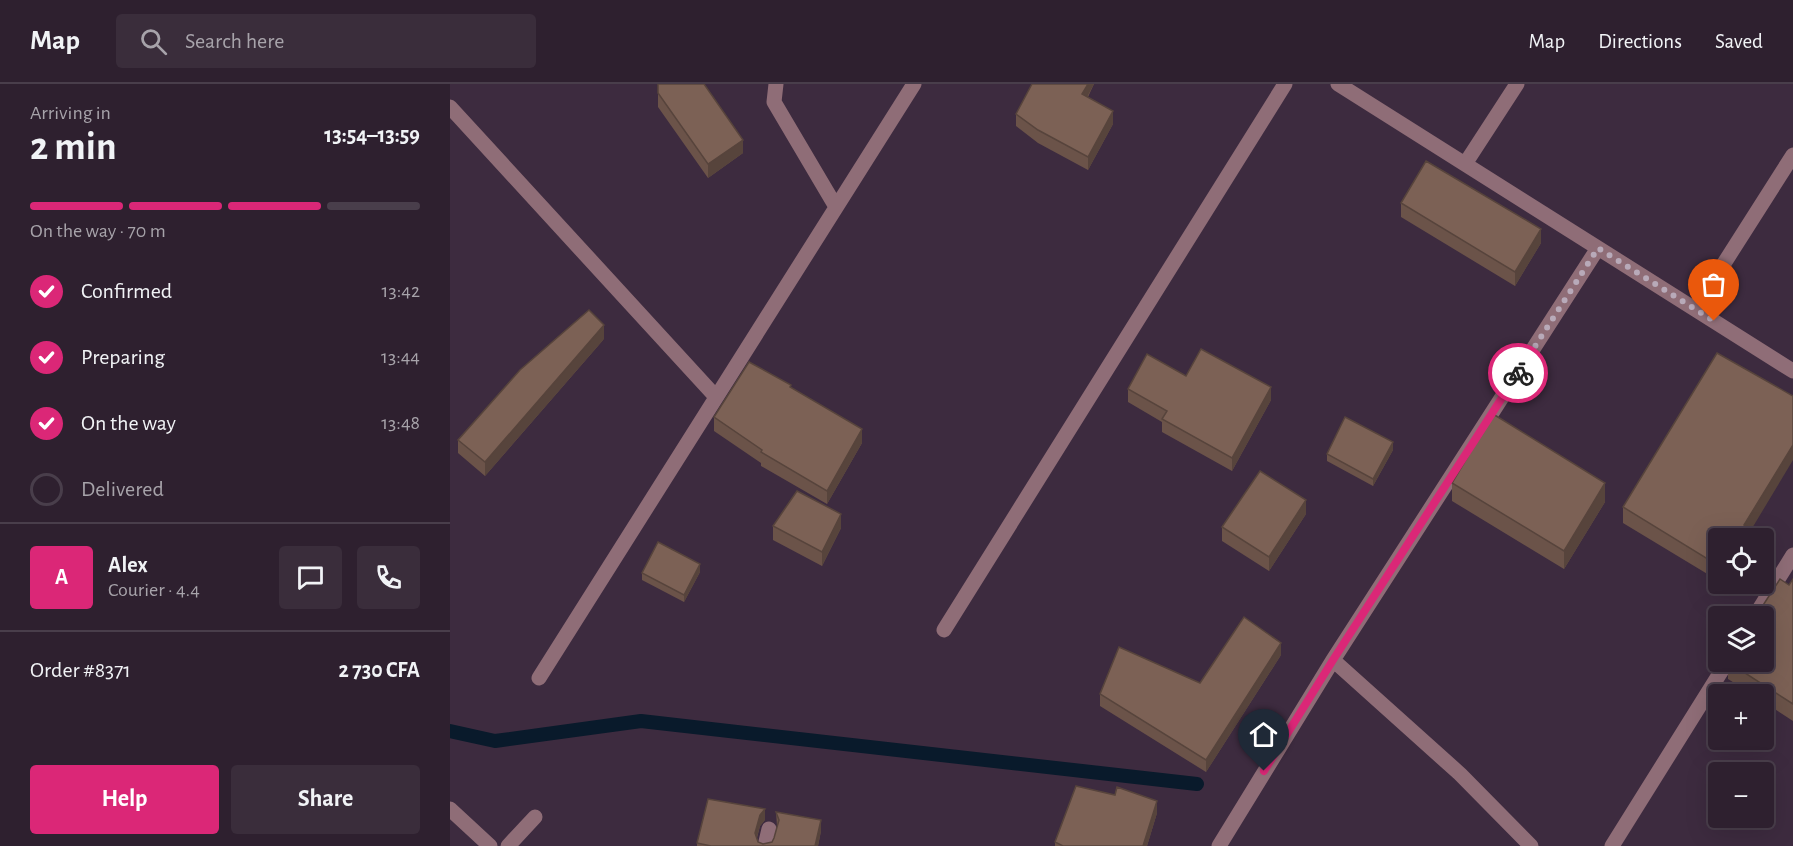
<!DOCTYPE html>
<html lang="en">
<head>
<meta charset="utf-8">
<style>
  :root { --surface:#2e202f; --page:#3a2d3b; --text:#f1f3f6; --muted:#a7a3aa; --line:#493e4b; --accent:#db2777 }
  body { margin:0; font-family:"Alegreya Sans",sans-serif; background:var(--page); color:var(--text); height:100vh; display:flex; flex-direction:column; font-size:22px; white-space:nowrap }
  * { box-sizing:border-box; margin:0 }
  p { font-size:20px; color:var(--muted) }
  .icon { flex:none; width:33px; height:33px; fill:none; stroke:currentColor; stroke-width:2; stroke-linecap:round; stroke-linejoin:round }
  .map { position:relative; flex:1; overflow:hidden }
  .drawer { display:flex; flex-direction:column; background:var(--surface); width:450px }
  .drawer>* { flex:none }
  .fabs { position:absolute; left:1258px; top:444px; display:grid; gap:12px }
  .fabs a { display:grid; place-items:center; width:66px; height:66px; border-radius:6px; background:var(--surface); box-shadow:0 6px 24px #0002,0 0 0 2px var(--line); font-size:30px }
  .pin { position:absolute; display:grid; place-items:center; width:51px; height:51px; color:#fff; margin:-62px -26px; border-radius:50% 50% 50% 0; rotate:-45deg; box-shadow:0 0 6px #0007 }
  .pin .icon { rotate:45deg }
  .courier { position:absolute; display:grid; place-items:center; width:60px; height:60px; margin:-30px; border:4px solid #db2777; border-radius:50%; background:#fff; color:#222; box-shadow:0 2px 8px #0007 }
  .headline em { font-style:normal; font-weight:600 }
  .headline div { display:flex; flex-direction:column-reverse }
  .headline { display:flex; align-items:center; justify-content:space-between; height:102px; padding:0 30px }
  h1 { font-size:39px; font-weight:600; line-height:45px }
  .bar { display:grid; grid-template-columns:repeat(4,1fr); gap:9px 6px; align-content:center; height:72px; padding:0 30px }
  .bar i { height:8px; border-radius:4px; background:var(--line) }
  .bar .current { background:var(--accent) }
  .bar p { grid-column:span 4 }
  .line { display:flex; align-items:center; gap:15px; padding:0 30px; border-top:2px solid var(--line) }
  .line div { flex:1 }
  .round { display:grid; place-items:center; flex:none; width:63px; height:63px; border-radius:6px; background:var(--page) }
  ol { padding:0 30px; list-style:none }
  li { display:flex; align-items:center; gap:18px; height:66px }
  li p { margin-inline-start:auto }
  li .icon { padding:6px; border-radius:50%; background:var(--accent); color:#fff; stroke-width:4 }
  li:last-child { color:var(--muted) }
  li i { width:33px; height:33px; border:3px solid var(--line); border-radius:50% }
  .button { display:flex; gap:12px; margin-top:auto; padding:12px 30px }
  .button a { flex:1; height:69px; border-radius:6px; background:var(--accent); color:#fff; font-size:24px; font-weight:600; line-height:69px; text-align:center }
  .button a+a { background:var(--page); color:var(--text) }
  header { display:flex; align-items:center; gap:36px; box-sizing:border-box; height:84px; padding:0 30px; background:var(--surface); border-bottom:2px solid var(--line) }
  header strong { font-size:28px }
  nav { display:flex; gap:33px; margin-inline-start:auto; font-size:21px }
  .search { width:420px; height:54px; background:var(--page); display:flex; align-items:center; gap:15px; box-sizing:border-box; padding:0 21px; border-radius:6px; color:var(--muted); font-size:22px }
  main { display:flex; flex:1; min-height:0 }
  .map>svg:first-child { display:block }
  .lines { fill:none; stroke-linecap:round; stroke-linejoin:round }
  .stream { stroke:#091a2b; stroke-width:14 }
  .minor { stroke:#8f6d77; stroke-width:15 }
  .wall { fill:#6b5349 }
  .shaded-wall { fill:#57443c }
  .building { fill:#7c6155; stroke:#57443c; stroke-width:1.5 }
  .done { stroke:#b8aab9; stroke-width:6; stroke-dasharray:0 10.8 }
  .route { stroke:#db2777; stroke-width:8 }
</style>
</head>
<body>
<header>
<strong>Map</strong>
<div class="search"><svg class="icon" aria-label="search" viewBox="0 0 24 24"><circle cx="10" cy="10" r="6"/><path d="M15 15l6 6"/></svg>Search here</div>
<nav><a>Map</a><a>Directions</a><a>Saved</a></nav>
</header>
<main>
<section class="drawer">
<div class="headline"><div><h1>2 min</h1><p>Arriving in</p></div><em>13:54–13:59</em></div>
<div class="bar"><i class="current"></i><i class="current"></i><i class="current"></i><i></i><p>On the way · 70 m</p></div>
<ol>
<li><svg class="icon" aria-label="check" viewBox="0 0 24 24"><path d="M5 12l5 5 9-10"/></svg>Confirmed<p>13:42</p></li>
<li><svg class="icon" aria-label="check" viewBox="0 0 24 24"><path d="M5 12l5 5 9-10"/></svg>Preparing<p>13:44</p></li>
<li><svg class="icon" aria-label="check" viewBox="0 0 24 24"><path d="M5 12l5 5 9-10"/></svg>On the way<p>13:48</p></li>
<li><i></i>Delivered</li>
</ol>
<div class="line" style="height:108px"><b class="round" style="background:var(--accent);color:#fff">A</b><div><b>Alex</b><p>Courier · 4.4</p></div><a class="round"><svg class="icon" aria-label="chat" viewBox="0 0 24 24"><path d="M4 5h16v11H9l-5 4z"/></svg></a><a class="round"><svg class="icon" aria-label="phone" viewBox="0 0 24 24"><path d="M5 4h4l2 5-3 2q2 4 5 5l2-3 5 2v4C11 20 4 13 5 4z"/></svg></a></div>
<div class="line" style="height:78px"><div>Order #8371</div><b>2 730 CFA</b></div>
<div class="button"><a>Help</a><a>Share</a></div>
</section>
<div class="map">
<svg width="1343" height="762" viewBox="0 0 1343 762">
  <rect width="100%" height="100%" fill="#3d2b3f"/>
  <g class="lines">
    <path class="stream" d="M0,647L45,657L191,637L747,700"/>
    <path class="minor" d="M326,0L324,18L386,123
      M888,0L1343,287
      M0,23L266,313
      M1015,80L1067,0
      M1245,225L1343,71
      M1305,532L1343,471
      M494,546L835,0
      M883,576L1010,690L1081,762
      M89,594L464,0
      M0,725L40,762
      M58,762L85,733
      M315,762L319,745
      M769,762L883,576L1148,164
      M1162,762L1277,578"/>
  </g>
  <path class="wall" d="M208,0L293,69L258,94L208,23Z
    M582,0H644L638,13L663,40L638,86L588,59L566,42V30Z
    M951,119L1091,159L1065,202L951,133Z
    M154,255L35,392L8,369V356Z
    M736,292L821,316L782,387L712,348V338L678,318V305Z
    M341,304L412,359L377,420L311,382V379L264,347V333Z
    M943,366L923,402L877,377V370Z
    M1002,399L1155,418L1114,485L1002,417Z
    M1173,423L1298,451V454H1269V497L1173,439Z
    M856,430L819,487L772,457V443Z
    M323,442L391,444L372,482L323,456Z
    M250,488L234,518L192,496V489Z
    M1343,495V637L1314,618V610H1302L1278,595V578L1339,501Z
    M831,571L756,688L650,622V610L750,599Z
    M326,728L371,747L368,762H247V759L315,736L310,742L307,754L308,758L313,760L322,758L324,754L327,742Z
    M707,729L697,762H605V758Z"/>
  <path class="shaded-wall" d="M638,0H644L632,22V10Z
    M663,27V40L638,86V73Z
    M293,56V69L258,94V80Z
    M1091,145V159L1065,202V188Z
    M154,241V255L35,392V378Z
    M821,303V316L782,387V374Z
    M412,345V359L377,420V407Z
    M943,358V366L923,402V395Z
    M1343,361V376L1298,451V454H1291L1294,441Z
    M1155,399V418L1114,485V467Z
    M856,416V430L819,487V473Z
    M391,430V444L372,482V468Z
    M250,480V488L234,518V511Z
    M831,559V571L756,688V676Z
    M707,717V729L697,762H693Z
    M315,725V736L310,742L305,760V749L310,731Z
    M371,736V747L368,762H365Z"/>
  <path class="building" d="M208,0H254L293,56L258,80L208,9Z
    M582,0H638L632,10L663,27L638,73L588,46L566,30Z
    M976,77L1091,145L1065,188L951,119Z
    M139,226L154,241L35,378L8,356L70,286Z
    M751,265L821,303L782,374L712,335L717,327L678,305L697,270L736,292Z
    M1267,269L1343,312V361L1294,441L1298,443L1291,454H1269V482L1173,423Z
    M299,278L341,301L340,303L412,345L377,407L311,368L312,366L264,333Z
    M1043,330L1155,399L1114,467L1002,399Z
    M895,333L943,358L923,395L877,370Z
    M810,387L856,416L819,473L772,443Z
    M347,407L391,430L372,468L323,442Z
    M208,458L250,480L234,511L192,489Z
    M1330,495L1339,501L1343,495V620L1278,578H1314V532H1306Z
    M794,533L831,559L756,676L650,610L669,563L750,599Z
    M626,702L665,711L667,703L707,717L693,762H613L605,758Z
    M258,715L315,725L310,731L305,749L308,758L313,760L322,758L324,754L329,736L326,728L371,736L365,762H261L247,759Z"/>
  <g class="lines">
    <path class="done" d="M1068,289L1148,164L1264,237"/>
    <path class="route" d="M814,687L883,576L1068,289"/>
  </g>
</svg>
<div class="fabs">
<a><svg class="icon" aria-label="locate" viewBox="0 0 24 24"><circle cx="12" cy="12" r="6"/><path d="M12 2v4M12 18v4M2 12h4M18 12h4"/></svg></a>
<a><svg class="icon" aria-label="layers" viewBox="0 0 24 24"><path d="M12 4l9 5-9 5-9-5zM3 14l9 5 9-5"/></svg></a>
<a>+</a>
<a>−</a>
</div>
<div class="pin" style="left:1264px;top:237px;background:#ea580c"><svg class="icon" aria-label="bag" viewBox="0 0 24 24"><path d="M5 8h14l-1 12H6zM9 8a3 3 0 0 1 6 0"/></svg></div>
<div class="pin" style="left:814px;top:687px;background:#1f2937"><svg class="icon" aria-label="home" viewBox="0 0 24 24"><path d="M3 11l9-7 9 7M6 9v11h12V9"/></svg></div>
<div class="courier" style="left:1068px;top:289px"><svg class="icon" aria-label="bike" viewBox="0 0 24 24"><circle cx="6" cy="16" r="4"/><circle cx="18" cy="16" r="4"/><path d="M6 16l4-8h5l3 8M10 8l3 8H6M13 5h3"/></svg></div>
</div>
</main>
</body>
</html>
